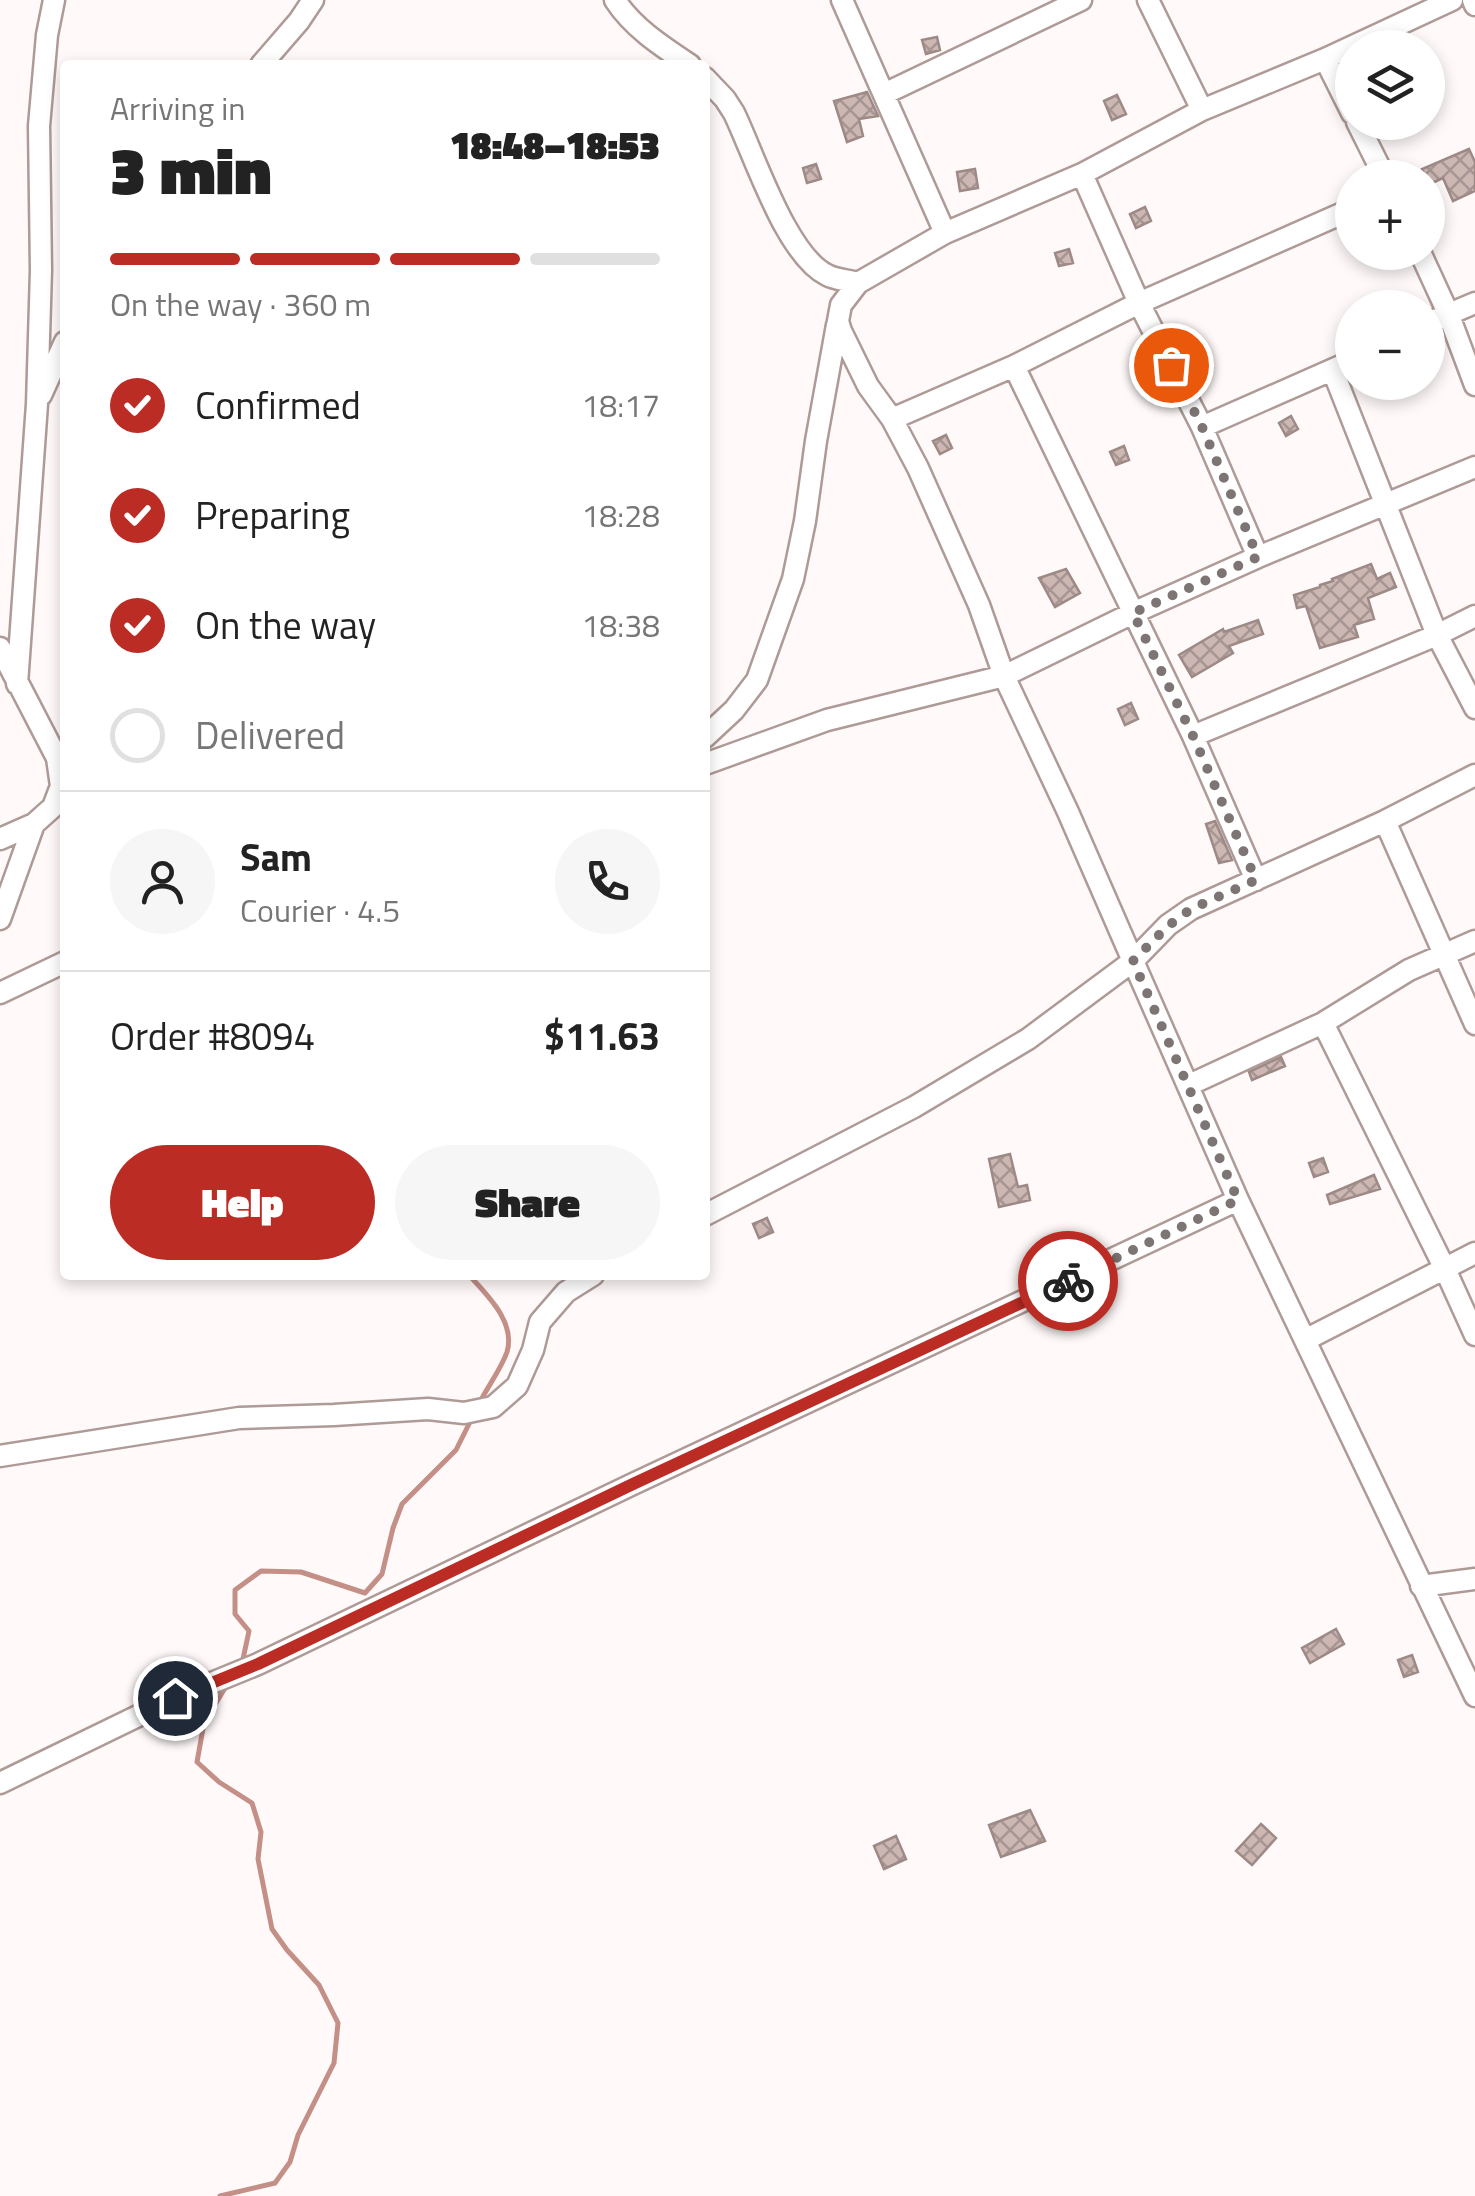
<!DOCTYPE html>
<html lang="en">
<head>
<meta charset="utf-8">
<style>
  :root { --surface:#fff; --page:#f6f6f6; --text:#222; --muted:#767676; --line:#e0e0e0; --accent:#bb2c25 }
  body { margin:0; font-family:"Titillium Web",sans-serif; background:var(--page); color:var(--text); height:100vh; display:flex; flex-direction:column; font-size:38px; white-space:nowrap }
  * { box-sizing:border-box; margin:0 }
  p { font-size:32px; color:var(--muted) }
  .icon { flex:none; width:55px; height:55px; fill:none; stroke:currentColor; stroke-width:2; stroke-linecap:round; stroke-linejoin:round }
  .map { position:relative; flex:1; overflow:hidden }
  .drawer { position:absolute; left:60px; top:60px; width:650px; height:1220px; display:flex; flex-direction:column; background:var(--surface); border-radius:10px; box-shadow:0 5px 15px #0003 }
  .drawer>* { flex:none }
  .tools { position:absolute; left:1335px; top:30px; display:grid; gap:20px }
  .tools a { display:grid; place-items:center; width:110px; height:110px; border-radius:50%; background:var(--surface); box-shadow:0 5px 15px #0003; font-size:50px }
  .pin { position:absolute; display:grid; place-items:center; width:85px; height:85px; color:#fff; margin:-42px; border:5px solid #fff; border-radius:50%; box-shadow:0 2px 10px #0007 }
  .courier { position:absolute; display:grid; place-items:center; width:100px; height:100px; margin:-50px; border:8px solid #bb2c25; border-radius:50%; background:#fff; color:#222; box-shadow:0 2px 12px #0007 }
  .overview em { font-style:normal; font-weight:800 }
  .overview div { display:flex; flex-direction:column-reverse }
  .overview { display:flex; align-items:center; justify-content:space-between; height:170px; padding:0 50px }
  h1 { font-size:65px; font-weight:800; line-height:75px }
  .bar { display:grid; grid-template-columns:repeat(4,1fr); gap:15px 10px; align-content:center; height:120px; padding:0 50px }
  .bar i { height:12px; border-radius:8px; background:var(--line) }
  .bar .active { background:var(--accent) }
  .bar p { grid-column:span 4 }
  .line { display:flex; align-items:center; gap:25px; padding:0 50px; border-top:2px solid var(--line) }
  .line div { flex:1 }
  .round { display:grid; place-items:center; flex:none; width:105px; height:105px; border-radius:52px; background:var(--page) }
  ol { padding:0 50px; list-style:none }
  li { display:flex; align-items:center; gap:30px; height:110px }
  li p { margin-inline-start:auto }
  li .icon { padding:10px; border-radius:50%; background:var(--accent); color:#fff; stroke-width:4 }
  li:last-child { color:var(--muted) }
  li i { width:55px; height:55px; border:5px solid var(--line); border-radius:50% }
  .cta { display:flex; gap:20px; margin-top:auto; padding:20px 50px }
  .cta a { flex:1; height:115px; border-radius:60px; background:var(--accent); color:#fff; font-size:40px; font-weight:800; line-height:115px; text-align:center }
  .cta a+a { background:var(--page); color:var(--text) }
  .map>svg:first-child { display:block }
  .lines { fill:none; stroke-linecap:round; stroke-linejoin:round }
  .stream { stroke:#c38f87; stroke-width:5 }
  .building { fill:url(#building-cross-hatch); stroke:#9d8986; stroke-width:2.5 }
  .street-casing { stroke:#ae9a97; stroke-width:25 }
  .street { stroke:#fff; stroke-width:20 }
  .done { stroke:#7c7573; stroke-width:10; stroke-dasharray:0 18 }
  .route { stroke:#bb2c25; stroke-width:12 }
</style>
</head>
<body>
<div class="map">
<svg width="1475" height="2196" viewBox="0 0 1475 2196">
  <defs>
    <pattern id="building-cross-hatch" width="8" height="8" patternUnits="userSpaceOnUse" patternTransform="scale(2.5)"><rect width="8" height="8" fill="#ccb7b3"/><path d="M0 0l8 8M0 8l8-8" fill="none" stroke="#a69592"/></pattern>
  </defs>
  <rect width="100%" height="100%" fill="#fffaf9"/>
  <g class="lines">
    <path class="stream" d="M469,1275C487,1295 516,1322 507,1352C501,1369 488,1386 480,1402
      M239,1665L243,1659L249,1631L235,1614V1590L261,1571L301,1572L365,1593L382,1574L393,1528L402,1504L456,1450L473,1416
      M220,2196L275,2183L290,2162L298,2135L334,2063L338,2023L319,1985L287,1950L272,1929L258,1859L261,1832L252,1803L219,1782L197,1762L204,1723L228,1683"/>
  </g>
  <path class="building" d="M937,37L940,50L926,54L922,40Z
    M867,92L878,116L859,119L863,136L847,142L834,101Z
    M1117,95L1126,114L1112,120L1104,101Z
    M1469,149L1475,162V191L1453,201L1443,178L1430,184L1422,169Z
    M816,164L821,179L807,183L803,168Z
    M975,169L978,188L960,191L957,172Z
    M1145,207L1151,221L1136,228L1130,214Z
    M1069,249L1073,263L1059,266L1055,253Z
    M1291,416L1298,429L1286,436L1279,423Z
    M946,435L952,448L940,454L933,441Z
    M1124,446L1129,460L1116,465L1110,452Z
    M1371,564L1377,579L1390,573L1396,587L1368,598L1374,619L1354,625L1358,637L1320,648L1306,606L1297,608L1294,595L1320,587V585L1333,581L1332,579Z
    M1066,569L1080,593L1055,607L1039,578Z
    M1258,620L1263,634L1229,646L1233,653L1192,677L1179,655L1223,629L1224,632Z
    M1131,703L1138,719L1125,725L1118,709Z
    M1215,821L1232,860L1219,863L1206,824Z
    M1281,1057L1285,1066L1252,1080L1249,1072Z
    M1010,1154L1018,1187L1027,1185L1030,1200L999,1207L989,1159Z
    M1323,1158L1328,1172L1314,1177L1309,1163Z
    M1374,1175L1380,1189L1330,1204L1327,1195Z
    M767,1218L773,1232L759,1238L753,1224Z
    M1336,1629L1344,1644L1310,1663L1302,1648Z
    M1412,1655L1418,1672L1404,1677L1398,1660Z
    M1030,1810L1045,1841L1001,1857L989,1825Z
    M1261,1824L1276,1838L1252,1865L1236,1851Z
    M896,1836L906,1859L884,1869L874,1846Z"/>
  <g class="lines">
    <g class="street-casing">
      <path id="street" d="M615,0C633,28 663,47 690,65
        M842,0L945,233
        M1148,0L1202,110
        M1473,0L1475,5
        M1325,59L1352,113
        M261,65L299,21L313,0
        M705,78L725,99L734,113C754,154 786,255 827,275C836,280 848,280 858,283
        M884,94L1081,0
        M1357,122L1385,178
        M1082,174L1139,303L1202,427L1258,557
        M1420,252L1448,313L1475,385
        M1428,323L1475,303
        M1014,366L1193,736L1256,880
        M1333,371L1437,635L1475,708
        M41,395L65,342
        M892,419L1014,366L1139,303L1352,209
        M1202,427L1352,361
        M0,648L57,758L61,786L53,807L34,824L0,839
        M17,684L37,404L41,270L39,126L47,35L54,0
        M1193,736L1437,635L1475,616
        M705,737L734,710L757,680L793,579L805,521L816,441L837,325
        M705,764L827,720L1004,676L1133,613L1258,557L1475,467
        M1475,775L1385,821L1191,909L1168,925L1133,961L1238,1200L1475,1696
        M1385,821L1475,1024
        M0,919L34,824
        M0,993L65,962
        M1323,1023L1445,1269L1475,1335
        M1189,1085L1323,1023L1409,970L1475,941
        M705,1215L914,1107L1028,1039L1133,961L1068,812L1004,676L979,605L918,468L892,419L868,386L841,331L838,321L841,305L858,283L945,233L1082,174L1202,110L1325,59L1452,0
        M1305,1340L1475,1253
        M0,1456L239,1418L334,1415L428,1409L464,1413L493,1407L517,1386L533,1350L540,1322L566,1292L593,1275
        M1421,1586L1475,1579
        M0,1783L175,1698L258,1664L633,1484L1238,1200"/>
    </g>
    <use href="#street" class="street"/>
  </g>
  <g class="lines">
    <path class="done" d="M1068,1281L1238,1200L1133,961L1168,926L1191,909L1256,880L1193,736L1133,613L1258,557L1202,427L1171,365"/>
    <path class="route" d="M175,1698L258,1664L633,1484L1068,1281"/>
  </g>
</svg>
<div class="tools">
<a><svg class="icon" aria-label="layers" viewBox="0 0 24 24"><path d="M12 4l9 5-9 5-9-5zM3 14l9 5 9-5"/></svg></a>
<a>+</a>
<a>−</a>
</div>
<div class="pin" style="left:1171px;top:365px;background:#ea580c"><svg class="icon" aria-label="bag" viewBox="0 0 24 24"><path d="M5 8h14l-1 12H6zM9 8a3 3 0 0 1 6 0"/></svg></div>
<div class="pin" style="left:175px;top:1698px;background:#1f2937"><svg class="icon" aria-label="home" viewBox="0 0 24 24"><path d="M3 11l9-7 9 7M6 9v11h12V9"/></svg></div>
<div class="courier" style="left:1068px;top:1281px"><svg class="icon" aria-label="bike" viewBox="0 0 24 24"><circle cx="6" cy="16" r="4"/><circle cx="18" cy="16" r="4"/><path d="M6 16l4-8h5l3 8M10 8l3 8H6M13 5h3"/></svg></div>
<section class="drawer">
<div class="overview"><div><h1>3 min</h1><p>Arriving in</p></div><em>18:48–18:53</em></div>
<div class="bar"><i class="active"></i><i class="active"></i><i class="active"></i><i></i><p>On the way · 360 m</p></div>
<ol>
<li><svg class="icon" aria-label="check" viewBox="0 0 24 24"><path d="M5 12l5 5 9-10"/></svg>Confirmed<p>18:17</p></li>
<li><svg class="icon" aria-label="check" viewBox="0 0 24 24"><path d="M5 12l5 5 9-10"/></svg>Preparing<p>18:28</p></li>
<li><svg class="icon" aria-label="check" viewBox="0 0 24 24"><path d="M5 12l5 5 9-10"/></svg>On the way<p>18:38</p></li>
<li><i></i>Delivered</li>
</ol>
<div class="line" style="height:180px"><a class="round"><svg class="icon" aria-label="person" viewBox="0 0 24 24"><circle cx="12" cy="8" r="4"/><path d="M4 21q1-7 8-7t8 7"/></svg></a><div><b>Sam</b><p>Courier · 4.5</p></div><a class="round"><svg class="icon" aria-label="phone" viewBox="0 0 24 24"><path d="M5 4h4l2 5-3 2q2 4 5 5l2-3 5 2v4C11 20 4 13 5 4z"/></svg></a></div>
<div class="line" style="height:130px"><div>Order #8094</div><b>$11.63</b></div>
<div class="cta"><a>Help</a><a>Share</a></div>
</section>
</div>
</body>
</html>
